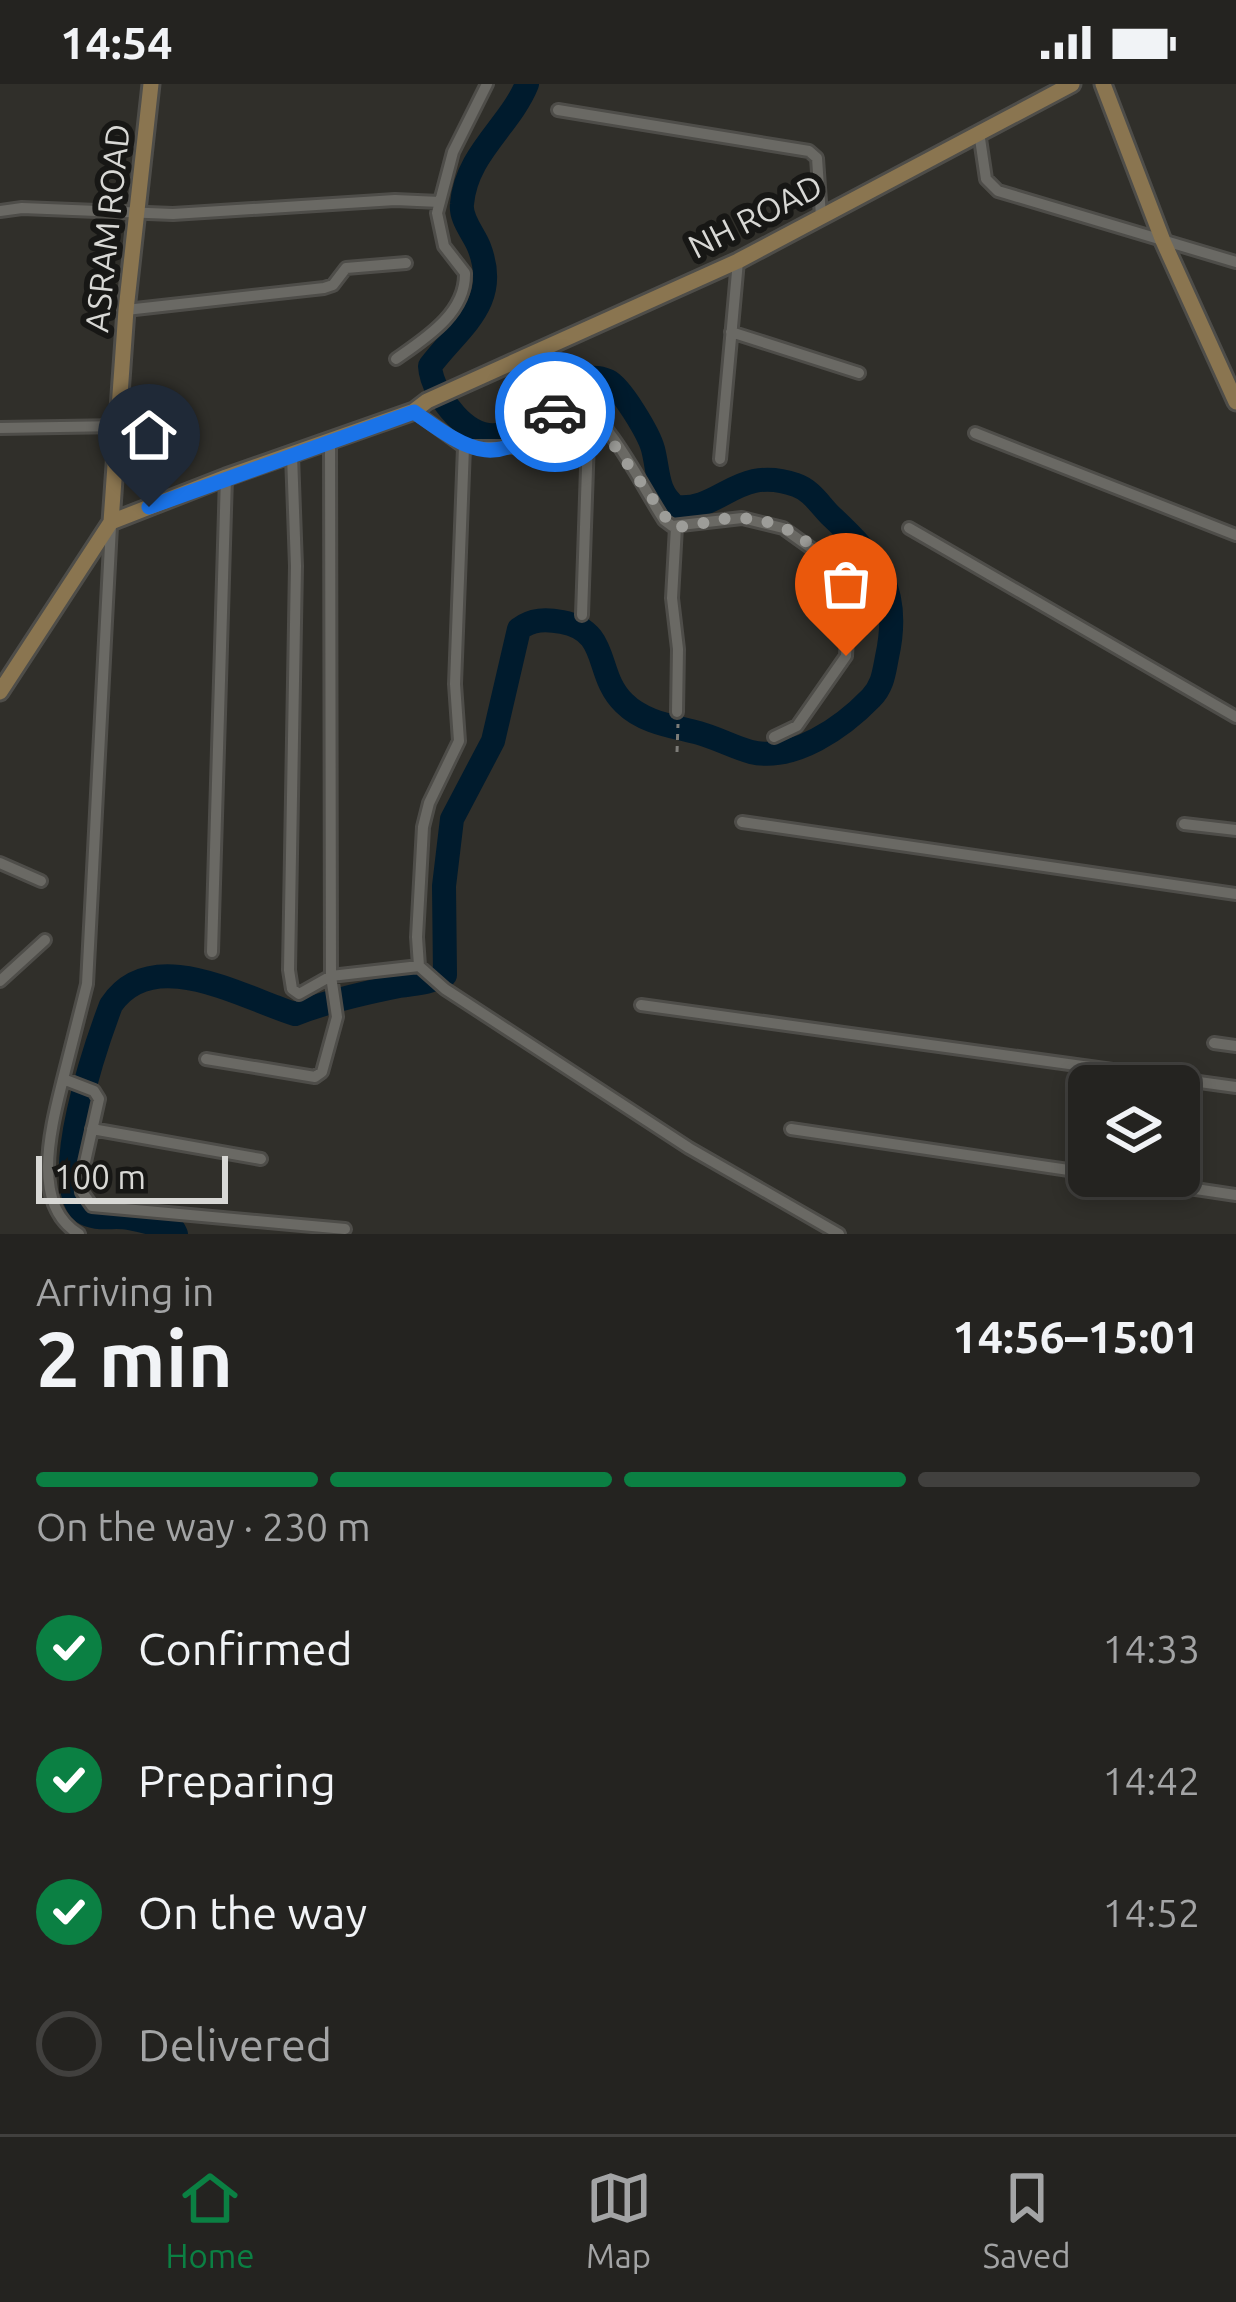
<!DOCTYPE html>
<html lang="en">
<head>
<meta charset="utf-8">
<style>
  :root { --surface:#242320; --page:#302f2d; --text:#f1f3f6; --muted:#a3a4a5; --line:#41403e; --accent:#0b8043 }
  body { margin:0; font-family:Ubuntu,sans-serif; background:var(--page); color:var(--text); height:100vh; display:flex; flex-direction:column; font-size:45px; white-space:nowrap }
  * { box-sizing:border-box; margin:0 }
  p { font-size:39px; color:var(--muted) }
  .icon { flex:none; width:66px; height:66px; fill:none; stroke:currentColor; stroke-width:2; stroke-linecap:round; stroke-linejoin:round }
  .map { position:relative; height:1150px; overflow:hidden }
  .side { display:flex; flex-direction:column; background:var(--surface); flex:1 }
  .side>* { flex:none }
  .tools { position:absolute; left:1068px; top:981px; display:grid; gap:24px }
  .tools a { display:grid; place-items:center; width:132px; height:132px; border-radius:18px; background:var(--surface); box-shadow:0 6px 18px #0003,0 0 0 3px var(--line); font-size:60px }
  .scale { position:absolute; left:36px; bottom:30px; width:192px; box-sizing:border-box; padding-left:12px; border:6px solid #d8d8d5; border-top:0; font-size:33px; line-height:42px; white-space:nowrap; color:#d8d8d5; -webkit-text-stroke:9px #171715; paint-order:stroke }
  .pin { position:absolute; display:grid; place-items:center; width:102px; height:102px; color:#fff; margin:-123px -51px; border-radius:50% 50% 50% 0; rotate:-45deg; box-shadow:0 0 12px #0007 }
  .pin .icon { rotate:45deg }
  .courier { position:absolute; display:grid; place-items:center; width:120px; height:120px; margin:-60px; border:9px solid #1a73e8; border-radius:50%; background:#fff; color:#222; box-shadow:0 3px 15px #0007 }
  .summary em { font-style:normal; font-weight:600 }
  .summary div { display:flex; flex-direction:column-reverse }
  .summary { display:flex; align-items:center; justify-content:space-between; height:204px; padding:0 36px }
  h1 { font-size:78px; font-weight:600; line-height:90px }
  .bar { display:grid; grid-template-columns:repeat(4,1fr); gap:18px 12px; align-content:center; height:144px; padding:0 36px }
  .bar i { height:15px; border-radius:9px; background:var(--line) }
  .bar .on { background:var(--accent) }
  .bar p { grid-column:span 4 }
  ol { padding:0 36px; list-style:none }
  li { display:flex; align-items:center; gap:36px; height:132px }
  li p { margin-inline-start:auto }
  li .icon { padding:12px; border-radius:50%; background:var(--accent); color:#fff; stroke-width:4 }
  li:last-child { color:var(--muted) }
  li i { width:66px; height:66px; border:6px solid var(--line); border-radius:50% }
  .status { display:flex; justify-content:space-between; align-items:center; height:84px; padding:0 60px; background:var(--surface); direction:ltr }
  .status svg { height:33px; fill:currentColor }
  .menu { display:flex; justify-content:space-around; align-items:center; height:168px; border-top:3px solid var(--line); background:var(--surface); font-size:33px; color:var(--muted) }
  .menu a { display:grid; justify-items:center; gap:6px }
  .menu .on { color:var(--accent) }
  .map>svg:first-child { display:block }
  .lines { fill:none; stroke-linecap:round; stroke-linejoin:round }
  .river { stroke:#001b2d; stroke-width:24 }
  .street-casing { stroke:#4e4d49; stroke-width:16 }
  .secondary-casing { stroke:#4e4d49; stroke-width:21 }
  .path { stroke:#7d7c78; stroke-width:3; stroke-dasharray:6 6; stroke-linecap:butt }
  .street { stroke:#6a6964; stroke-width:10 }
  .secondary { stroke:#8a7550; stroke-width:15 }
  .done { stroke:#9d9d99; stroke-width:12; stroke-dasharray:0 21.6 }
  .route { stroke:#1a73e8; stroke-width:15 }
  .labels { text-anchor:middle; stroke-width:12; stroke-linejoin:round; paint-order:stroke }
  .street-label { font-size:33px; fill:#d8d8d5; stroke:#171715 }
</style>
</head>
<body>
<div class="status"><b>14:54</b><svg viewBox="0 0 49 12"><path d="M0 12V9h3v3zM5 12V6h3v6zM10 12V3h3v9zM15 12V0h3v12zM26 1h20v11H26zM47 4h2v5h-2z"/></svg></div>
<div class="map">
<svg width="1236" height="1150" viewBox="0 0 1236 1150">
  <rect width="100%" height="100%" fill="#302f2a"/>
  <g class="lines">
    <path class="river" d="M176,1150L174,1146C160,1141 144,1137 129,1134C115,1131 95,1137 83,1128C48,1099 97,958 111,921C152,859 243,914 295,930C328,917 364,909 399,902C417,899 427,900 445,891L444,802L452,735L493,657L519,545C532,535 546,535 562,538C611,547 594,590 624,619C644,639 673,642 699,649C717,654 733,663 751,668C794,678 843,643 871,614C883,602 884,588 887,573C902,505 878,476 830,431C820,421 811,406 796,401C737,380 721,428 676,423C656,408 659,388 653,365C649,350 621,303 608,297C554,272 517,399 455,331C443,318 431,299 430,282C460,242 501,219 479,163C474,150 460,135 462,120C466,70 510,42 527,0"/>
    <g class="street-casing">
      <path id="street" d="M558,26L809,67L817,74L821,132
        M979,48L986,95L998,107L1236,178
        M0,127L22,124L173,130L395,116L440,118
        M126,226L324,204L333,201L346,184L406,179
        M731,248L859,289
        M396,275C426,254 466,229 465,189L444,162L437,129L453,68L487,0
        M414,327L464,363L455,600L459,657L429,719L423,743L417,853L419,882L445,905L689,1064L839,1150
        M0,344L121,342
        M975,349L1236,451
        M464,363H514L573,315C610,334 641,401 664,436L672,442L742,434L783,444L822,472L834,493L848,534L846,572L797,642L774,653
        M292,371L296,482L289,886L292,905L299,910L331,892L419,882
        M720,375L738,177
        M676,443L672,514L678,565L677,628
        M909,444L1236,633
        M582,531L589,326
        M742,738L1236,810
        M1184,740L1236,746
        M0,779L41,797
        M212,868L226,393
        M0,897L45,856
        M641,921L1236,1003
        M1214,959L1236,962
        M206,975L315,993L322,988L337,933L331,892L330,357
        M63,995L87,900L111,442
        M92,1045L261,1075
        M791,1045L1089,1089
        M1109,1092L1236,1111
        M79,1150C29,1121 52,1040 63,995L94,1007L99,1015L81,1096L82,1108L92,1122L345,1145"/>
    </g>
    <g class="secondary-casing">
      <path id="secondary" d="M1103,0L1163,157L1236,318
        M111,438L226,393L414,327L427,317L738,177L1072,0
        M0,608L111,438L126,226L151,0"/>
    </g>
    <path class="path" d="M677,668L678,640"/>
    <use href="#street" class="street"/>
    <use href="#secondary" class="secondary"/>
  </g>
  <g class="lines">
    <path class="done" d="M555,328L573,315L589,326L672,442C693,445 715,433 738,434C816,436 854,500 846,572"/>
    <path class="route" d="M149,423L414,328C473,370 498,387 555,328"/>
  </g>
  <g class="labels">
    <g class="street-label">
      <text transform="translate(755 132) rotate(-27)" y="12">NH ROAD</text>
      <text transform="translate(107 144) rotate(-84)" y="12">ASRAM ROAD</text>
    </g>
  </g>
</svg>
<div class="tools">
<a><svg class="icon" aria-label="layers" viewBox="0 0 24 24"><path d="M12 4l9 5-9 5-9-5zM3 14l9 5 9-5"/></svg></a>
</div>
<div class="scale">100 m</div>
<div class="pin" style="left:846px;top:572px;background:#ea580c"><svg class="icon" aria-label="bag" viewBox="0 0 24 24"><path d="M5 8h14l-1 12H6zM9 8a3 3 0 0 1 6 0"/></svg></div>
<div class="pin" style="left:149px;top:423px;background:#1f2937"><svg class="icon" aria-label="home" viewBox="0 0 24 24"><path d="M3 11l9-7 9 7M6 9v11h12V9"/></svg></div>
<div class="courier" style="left:555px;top:328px"><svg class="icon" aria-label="car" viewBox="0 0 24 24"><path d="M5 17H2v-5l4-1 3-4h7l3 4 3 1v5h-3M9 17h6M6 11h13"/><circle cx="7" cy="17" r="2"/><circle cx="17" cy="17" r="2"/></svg></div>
</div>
<section class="side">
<div class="summary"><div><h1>2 min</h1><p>Arriving in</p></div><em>14:56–15:01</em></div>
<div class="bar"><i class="on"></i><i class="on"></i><i class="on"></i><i></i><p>On the way · 230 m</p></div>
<ol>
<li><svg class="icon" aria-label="check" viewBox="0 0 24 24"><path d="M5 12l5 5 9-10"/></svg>Confirmed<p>14:33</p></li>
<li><svg class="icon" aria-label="check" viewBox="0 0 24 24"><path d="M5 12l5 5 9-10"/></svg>Preparing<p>14:42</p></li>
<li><svg class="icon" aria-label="check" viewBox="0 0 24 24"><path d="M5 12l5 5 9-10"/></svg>On the way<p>14:52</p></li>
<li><i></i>Delivered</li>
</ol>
</section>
<nav class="menu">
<a class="on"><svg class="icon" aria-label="home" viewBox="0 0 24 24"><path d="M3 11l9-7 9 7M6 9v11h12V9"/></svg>Home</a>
<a><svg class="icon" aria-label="map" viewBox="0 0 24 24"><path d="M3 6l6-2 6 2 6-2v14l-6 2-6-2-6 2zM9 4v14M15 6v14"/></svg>Map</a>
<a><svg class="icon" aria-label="saved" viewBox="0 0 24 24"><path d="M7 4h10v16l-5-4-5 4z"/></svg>Saved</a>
</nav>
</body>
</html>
